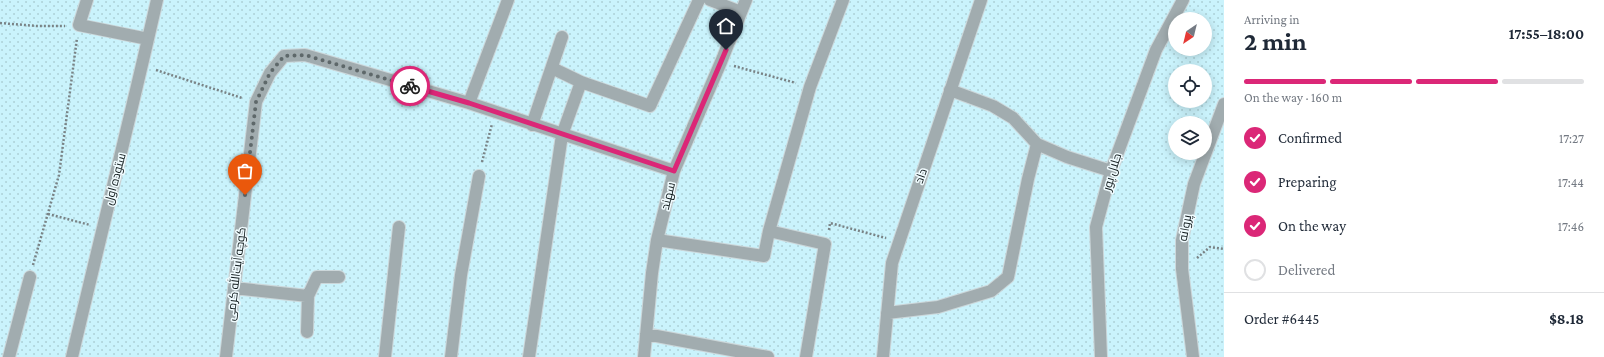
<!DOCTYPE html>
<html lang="en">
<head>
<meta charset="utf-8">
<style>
  :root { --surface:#fff; --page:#f6f6f7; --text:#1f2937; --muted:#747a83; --line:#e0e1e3; --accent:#db2777 }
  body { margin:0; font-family:"Crimson Pro",Cairo,serif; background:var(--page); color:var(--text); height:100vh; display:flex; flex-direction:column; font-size:15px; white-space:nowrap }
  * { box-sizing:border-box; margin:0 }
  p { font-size:13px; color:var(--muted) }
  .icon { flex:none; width:22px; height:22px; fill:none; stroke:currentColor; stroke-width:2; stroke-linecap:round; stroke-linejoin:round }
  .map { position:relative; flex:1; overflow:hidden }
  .panel { display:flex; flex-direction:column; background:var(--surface); width:380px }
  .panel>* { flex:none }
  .needle { width:26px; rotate:215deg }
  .controls { position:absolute; left:1168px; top:12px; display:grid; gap:8px }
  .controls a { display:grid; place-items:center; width:44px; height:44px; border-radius:50%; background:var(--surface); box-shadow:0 2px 10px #0003; font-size:20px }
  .pin { position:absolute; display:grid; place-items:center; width:34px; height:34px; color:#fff; margin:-41px -17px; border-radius:50% 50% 50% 0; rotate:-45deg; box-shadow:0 0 4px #0007 }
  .pin .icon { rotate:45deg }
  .courier { position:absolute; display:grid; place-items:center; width:40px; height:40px; margin:-20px; border:3px solid #db2777; border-radius:50%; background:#fff; color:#222; box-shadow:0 1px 5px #0007 }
  .head em { font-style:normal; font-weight:700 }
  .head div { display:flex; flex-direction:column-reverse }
  .head { display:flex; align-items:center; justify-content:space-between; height:68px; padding:0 20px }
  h1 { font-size:26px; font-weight:700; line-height:30px }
  .bar { display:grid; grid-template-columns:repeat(4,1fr); gap:6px 4px; align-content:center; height:48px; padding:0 20px }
  .bar i { height:5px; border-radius:3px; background:var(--line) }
  .bar .active { background:var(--accent) }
  .bar p { grid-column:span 4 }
  .line { display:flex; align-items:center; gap:10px; padding:0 20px; border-top:1px solid var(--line) }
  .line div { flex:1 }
  ol { padding:0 20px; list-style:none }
  li { display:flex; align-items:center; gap:12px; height:44px }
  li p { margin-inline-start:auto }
  li .icon { padding:4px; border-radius:50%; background:var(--accent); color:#fff; stroke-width:4 }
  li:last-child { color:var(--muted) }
  li i { width:22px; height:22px; border:2px solid var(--line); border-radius:50% }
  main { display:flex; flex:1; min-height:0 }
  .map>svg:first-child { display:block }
  .green { fill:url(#green-dots); fill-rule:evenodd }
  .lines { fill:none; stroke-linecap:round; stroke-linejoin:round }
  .minor-casing { stroke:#ccd7da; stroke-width:14 }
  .path { stroke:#798386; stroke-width:2.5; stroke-dasharray:2 2; stroke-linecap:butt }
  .minor { stroke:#a1acaf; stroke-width:12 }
  .done { stroke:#5e686a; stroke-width:4; stroke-dasharray:0 7.2 }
  .route { stroke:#db2777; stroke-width:5 }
  .labels { text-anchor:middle; stroke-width:3; stroke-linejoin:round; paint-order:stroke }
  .street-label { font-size:12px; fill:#0f191b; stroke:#f0fbfe }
</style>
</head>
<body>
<main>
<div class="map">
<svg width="1224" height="357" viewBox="0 0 1224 357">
  <defs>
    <pattern id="green-dots" width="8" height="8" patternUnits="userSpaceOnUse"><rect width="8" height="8" fill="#caf3fc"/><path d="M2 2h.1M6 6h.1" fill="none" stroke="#acd0d7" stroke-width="1.8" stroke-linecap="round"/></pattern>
  </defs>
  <rect width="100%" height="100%" fill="#f0fbfe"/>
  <path class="green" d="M0,0H1224V357H0ZM1175,19H1205V49H1175ZM1175,71H1205V101H1175ZM1175,123H1205V153H1175Z"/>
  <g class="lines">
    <g class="minor-casing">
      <path id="minor" d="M87,0L79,25L148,39
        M710,0L741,12
        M552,68L581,82
        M950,90L993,106L1013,118L1037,144L1067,157L1111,171
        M469,103L508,0
        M532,125L562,37
        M657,240L764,256L769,231
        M234,288L308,296L317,277H339
        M887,313L938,307L991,291L1008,277L1028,179L1037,144
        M307,332L308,296
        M646,334L768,357
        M9,357L30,277
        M72,357C100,238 130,119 157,0
        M226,357L256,102L270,73L284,56L305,55L469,103L674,171
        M385,357L399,227
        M451,357L461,275L479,176
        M529,357L562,135L581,82L650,106L699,0
        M644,357L652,273L657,240L674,171L721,62L746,0
        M806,357L825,244L769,231L810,87L843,0
        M883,357L892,263L981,0
        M1101,357L1096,227L1111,171L1156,50L1183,0
        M1193,357L1182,269V240L1194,184L1224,104"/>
    </g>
    <path class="path" d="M0,23L37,26H65
      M734,66L796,83
      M156,70L242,98
      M482,162L492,124
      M48,214L90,225
      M829,230L830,223L886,238
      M1197,258L1210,247L1224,249
      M33,265L59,175L77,38"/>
    <use href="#minor" class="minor"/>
  </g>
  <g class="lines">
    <path class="done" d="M245,195L256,102L270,73L284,56L305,55L410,86"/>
    <path class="route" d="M410,86L469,103L674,171L726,50"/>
  </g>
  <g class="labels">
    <g class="street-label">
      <text transform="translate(1112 172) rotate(-73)" y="4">جلال پور</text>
      <text transform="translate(921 176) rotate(-71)" y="4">داد</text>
      <text transform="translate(115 179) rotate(-75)" y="4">ستوده اول</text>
      <text transform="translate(668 196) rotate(-76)" y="4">سهند</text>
      <text transform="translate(1185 228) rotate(-80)" y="4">پروانه</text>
      <text transform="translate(236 274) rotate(-83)" y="4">کوچه آیت‌الله کرمی</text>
    </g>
  </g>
</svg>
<div class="controls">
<a><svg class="needle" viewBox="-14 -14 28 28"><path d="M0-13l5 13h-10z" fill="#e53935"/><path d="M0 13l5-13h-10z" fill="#747a83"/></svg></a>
<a><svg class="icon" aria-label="locate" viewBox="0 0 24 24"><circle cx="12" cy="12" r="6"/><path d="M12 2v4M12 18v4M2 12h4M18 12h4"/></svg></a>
<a><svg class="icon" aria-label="layers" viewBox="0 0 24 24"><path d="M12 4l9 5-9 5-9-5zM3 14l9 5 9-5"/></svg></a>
</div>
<div class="pin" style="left:245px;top:195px;background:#ea580c"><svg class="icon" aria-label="bag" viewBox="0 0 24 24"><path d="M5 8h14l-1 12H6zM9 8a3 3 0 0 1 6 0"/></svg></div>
<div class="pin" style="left:726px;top:50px;background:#1f2937"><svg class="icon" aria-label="home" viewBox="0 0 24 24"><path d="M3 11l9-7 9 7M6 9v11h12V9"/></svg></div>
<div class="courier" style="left:410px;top:86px"><svg class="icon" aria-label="bike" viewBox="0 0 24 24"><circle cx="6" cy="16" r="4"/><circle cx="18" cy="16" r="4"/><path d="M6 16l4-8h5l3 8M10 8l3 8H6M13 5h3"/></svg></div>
</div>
<section class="panel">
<div class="head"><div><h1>2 min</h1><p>Arriving in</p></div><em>17:55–18:00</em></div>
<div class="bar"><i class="active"></i><i class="active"></i><i class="active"></i><i></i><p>On the way · 160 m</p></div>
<ol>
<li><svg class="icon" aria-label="check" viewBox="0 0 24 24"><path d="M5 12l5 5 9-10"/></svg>Confirmed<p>17:27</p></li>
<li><svg class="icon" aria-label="check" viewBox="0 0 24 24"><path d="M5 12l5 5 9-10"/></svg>Preparing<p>17:44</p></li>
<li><svg class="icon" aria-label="check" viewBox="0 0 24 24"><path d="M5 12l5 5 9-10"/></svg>On the way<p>17:46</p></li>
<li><i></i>Delivered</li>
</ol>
<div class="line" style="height:52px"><div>Order #6445</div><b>$8.18</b></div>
</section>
</main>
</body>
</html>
